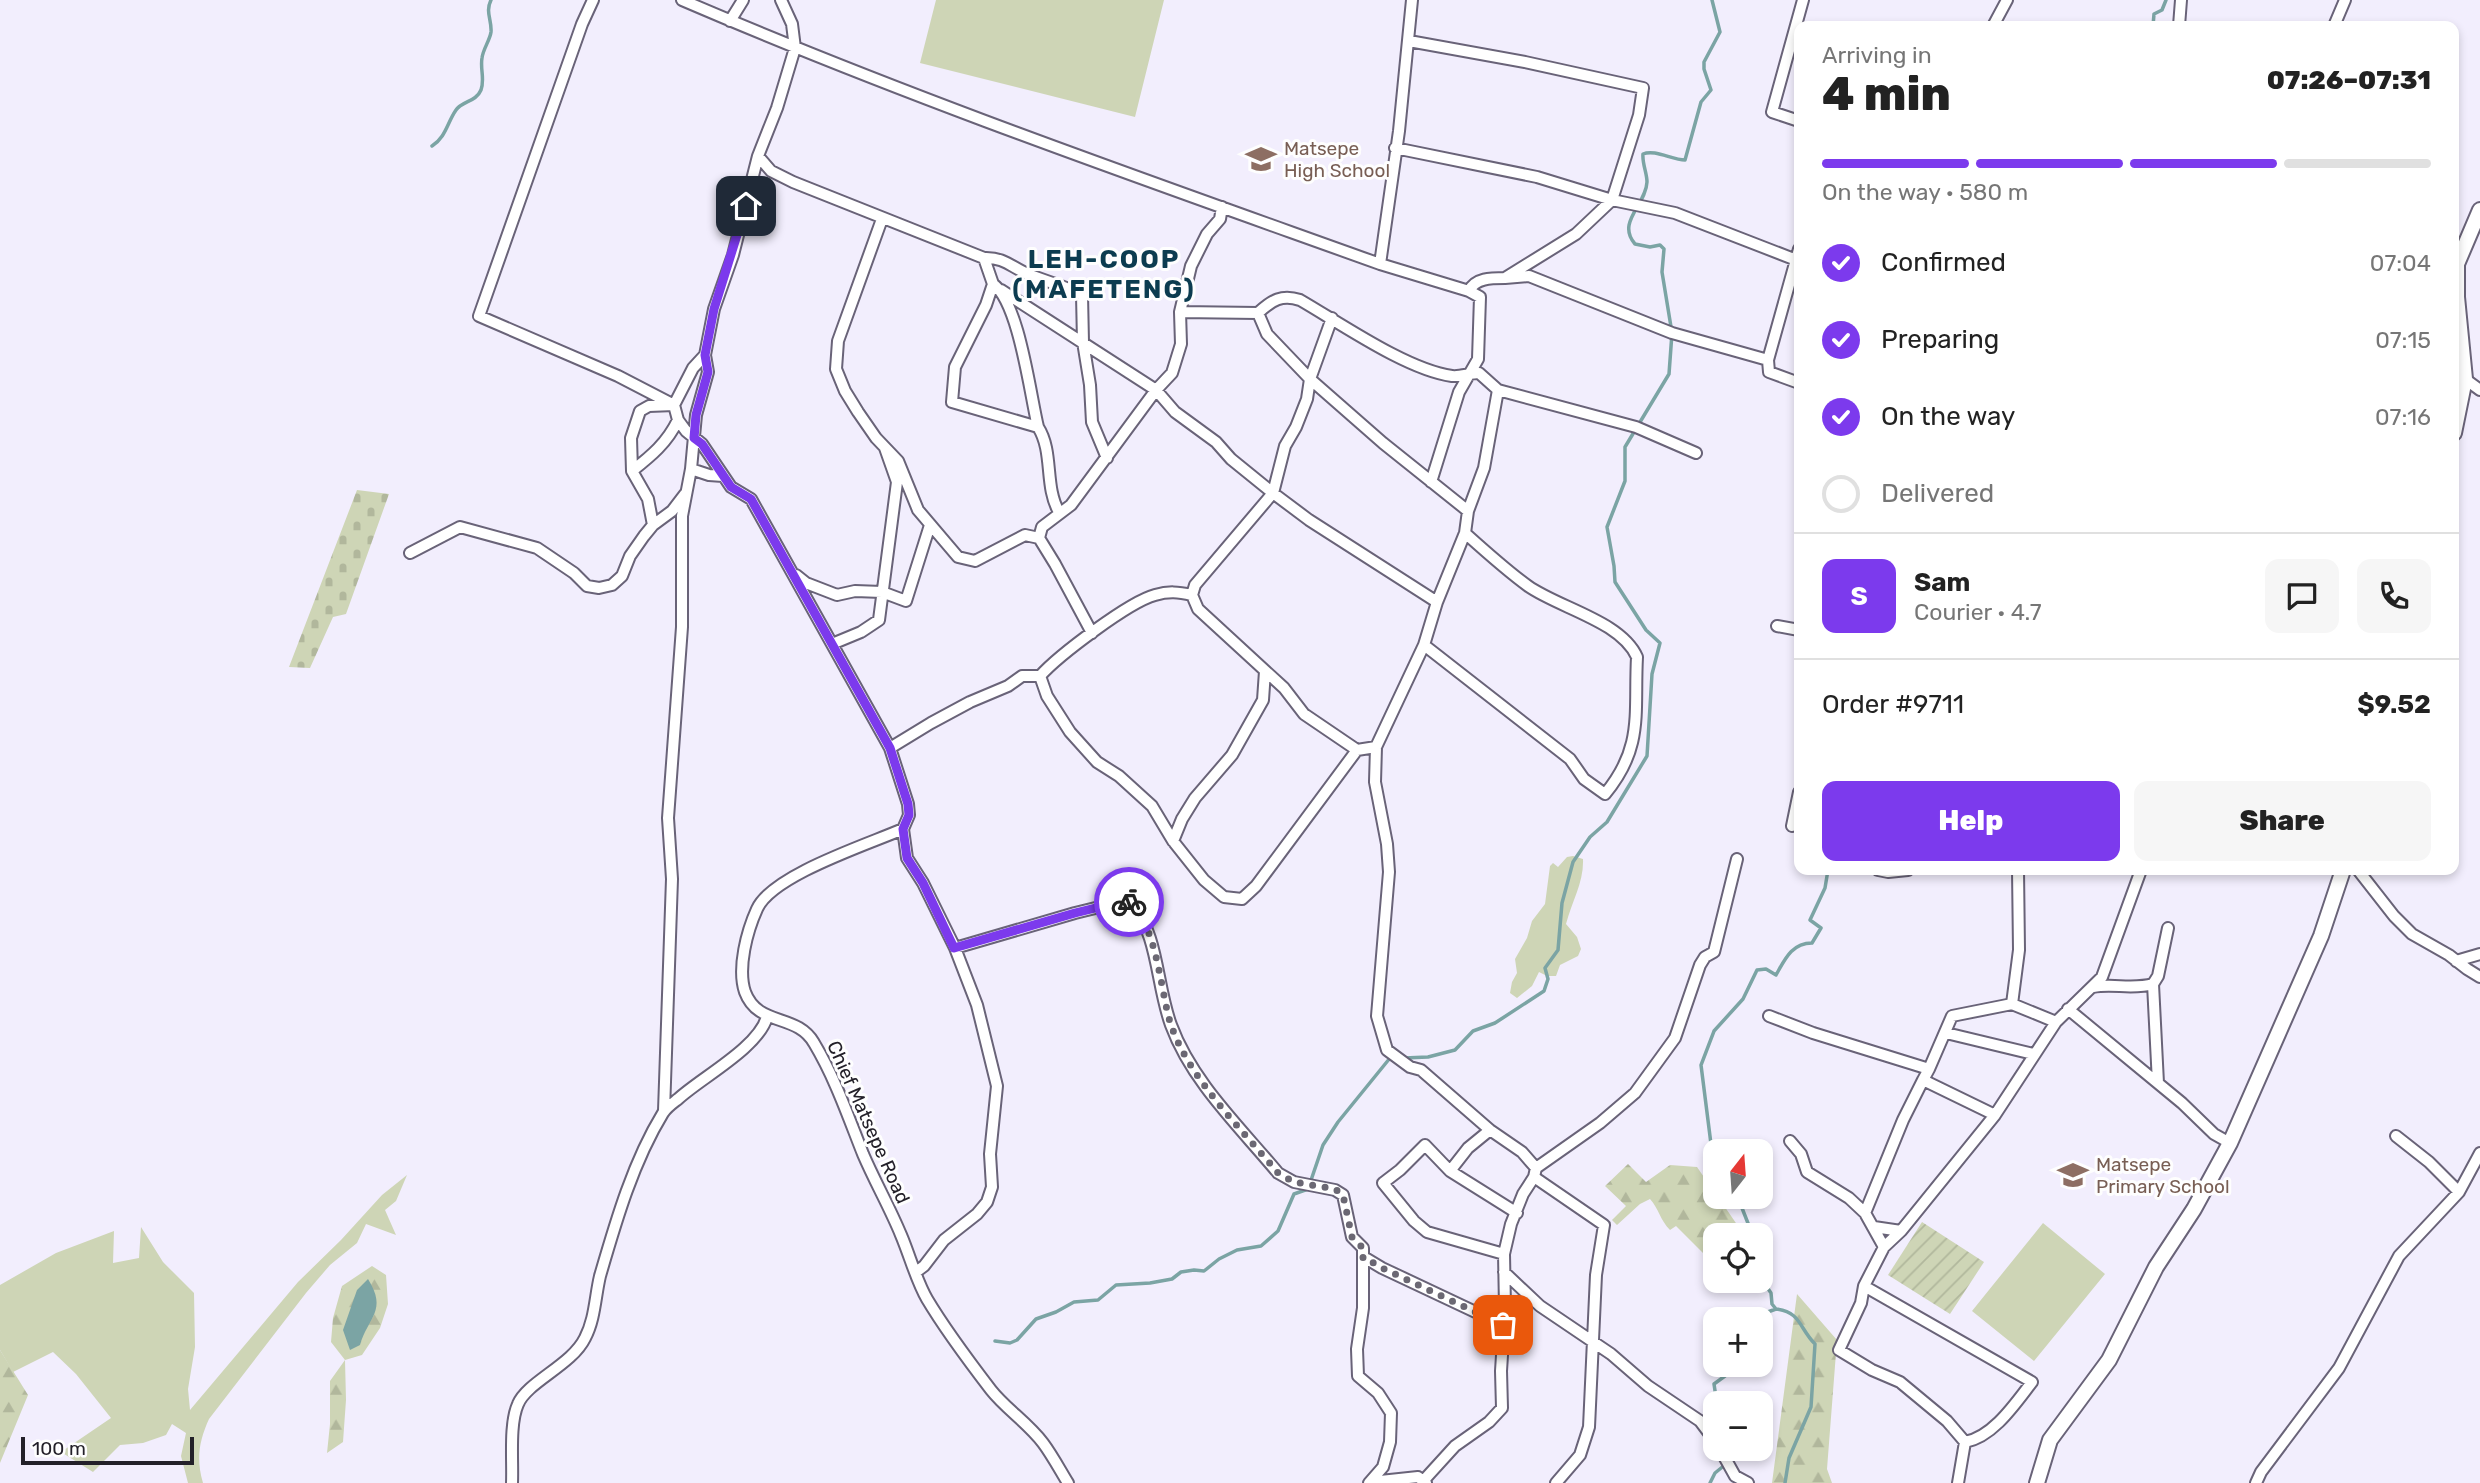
<!DOCTYPE html>
<html lang="en">
<head>
<meta charset="utf-8">
<style>
  :root { --surface:#fff; --page:#f6f6f6; --text:#222; --muted:#767676; --line:#e0e0e0; --accent:#7c3aed }
  body { margin:0; font-family:Rubik,sans-serif; background:var(--page); color:var(--text); height:100vh; display:flex; flex-direction:column; font-size:26px; white-space:nowrap }
  * { box-sizing:border-box; margin:0 }
  p { font-size:23px; color:var(--muted) }
  .icon { flex:none; width:38px; height:38px; fill:none; stroke:currentColor; stroke-width:2; stroke-linecap:round; stroke-linejoin:round }
  .map { position:relative; flex:1; overflow:hidden }
  .panel { position:absolute; left:1794px; top:21px; width:665px; height:854px; display:flex; flex-direction:column; background:var(--surface); border-radius:14px; box-shadow:0 4px 10px #0003 }
  .panel>* { flex:none }
  .needle { width:46px; rotate:17deg }
  .buttons { position:absolute; left:1703px; top:1139px; display:grid; gap:14px }
  .buttons a { display:grid; place-items:center; width:70px; height:70px; border-radius:14px; background:var(--surface); box-shadow:0 4px 10px #0003; font-size:35px }
  .scale { position:absolute; left:21px; bottom:18px; width:173px; box-sizing:border-box; padding-left:7px; border:4px solid #232029; border-top:0; font-size:19px; line-height:24px; white-space:nowrap; color:#232029; -webkit-text-stroke:5px #fefefe; paint-order:stroke }
  .pin { position:absolute; display:grid; place-items:center; width:60px; height:60px; color:#fff; margin:-30px; border-radius:14px; box-shadow:0 4px 10px #0006 }
  .courier { position:absolute; display:grid; place-items:center; width:70px; height:70px; margin:-35px; border:5px solid #7c3aed; border-radius:50%; background:#fff; color:#222; box-shadow:0 2px 9px #0007 }
  .head em { font-style:normal; font-weight:800 }
  .head div { display:flex; flex-direction:column-reverse }
  .head { display:flex; align-items:center; justify-content:space-between; height:119px; padding:0 28px }
  h1 { font-size:46px; font-weight:800; line-height:52px }
  .bar { display:grid; grid-template-columns:repeat(4,1fr); gap:10px 7px; align-content:center; height:84px; padding:0 28px }
  .bar i { height:9px; border-radius:5px; background:var(--line) }
  .bar .on { background:var(--accent) }
  .bar p { grid-column:span 4 }
  .line { display:flex; align-items:center; gap:18px; padding:0 28px; border-top:2px solid var(--line) }
  .line div { flex:1 }
  .round { display:grid; place-items:center; flex:none; width:74px; height:74px; border-radius:14px; background:var(--page) }
  ol { padding:0 28px; list-style:none }
  li { display:flex; align-items:center; gap:21px; height:77px }
  li p { margin-inline-start:auto }
  li .icon { padding:7px; border-radius:50%; background:var(--accent); color:#fff; stroke-width:4 }
  li:last-child { color:var(--muted) }
  li i { width:38px; height:38px; border:4px solid var(--line); border-radius:50% }
  .cta { display:flex; gap:14px; margin-top:auto; padding:14px 28px }
  .cta a { flex:1; height:80px; border-radius:14px; background:var(--accent); color:#fff; font-size:28px; font-weight:800; line-height:80px; text-align:center }
  .cta a+a { background:var(--page); color:var(--text) }
  .map>svg:first-child { display:block }
  .green { fill:#ced5b6 }
  .forest { fill:url(#forest-firs) }
  .cemetery { fill:url(#cemetery-stones) }
  .garden { fill:url(#garden-furrows) }
  .water { fill:#7ba4a4 }
  .lines { fill:none; stroke-linecap:round; stroke-linejoin:round }
  .stream { stroke:#7ba4a4; stroke-width:3.5 }
  .minor-casing { stroke:#696378; stroke-width:14 }
  .tertiary-casing { stroke:#696378; stroke-width:18 }
  .minor { stroke:#fff; stroke-width:10 }
  .tertiary { stroke:#fff; stroke-width:14 }
  .done { stroke:#6b6873; stroke-width:7; stroke-dasharray:0 12.6 }
  .route { stroke:#7c3aed; stroke-width:9 }
  .labels { text-anchor:middle; stroke-width:6; stroke-linejoin:round; paint-order:stroke }
  .education-label { font-size:19px; fill:#785e54; stroke:#fefefe; text-anchor:start }
  .street-label { font-size:19px; fill:#232029; stroke:#fefefe }
  .district-label { font-size:26px; font-weight:bold; letter-spacing:2px; fill:#0c3c50; stroke:#fefefe }
</style>
</head>
<body>
<div class="map">
<svg width="2480" height="1483" viewBox="0 0 2480 1483">
  <defs>
    <pattern id="forest-firs" width="22" height="20" patternUnits="userSpaceOnUse" patternTransform="scale(1.75)"><rect width="22" height="20" fill="#ced5b6"/><path d="M5 1l3.5 6h-7zM16 11l3.5 6h-7z" fill="#b1b79c"/></pattern>
    <pattern id="cemetery-stones" width="16" height="16" patternUnits="userSpaceOnUse" patternTransform="scale(1.75)"><rect width="16" height="16" fill="#ced5b6"/><path d="M2 7V4a2 2 0 0 1 4 0v3zM10 15v-3a2 2 0 0 1 4 0v3z" fill="#b1b79c"/></pattern>
    <pattern id="garden-furrows" width="10" height="10" patternUnits="userSpaceOnUse" patternTransform="scale(1.75)"><rect width="10" height="10" fill="#ced5b6"/><path d="M-1 1l2-2M0 10L10 0M9 11l2-2" fill="none" stroke="#b1b79c"/></pattern>
  </defs>
  <rect width="100%" height="100%" fill="#f2eefd"/>
  <path class="green" d="M936,0H1164L1135,117L920,63Z
    M1573,856L1583,859C1584,882 1572,901 1566,924L1577,937L1581,949L1578,956L1560,965L1556,976H1547L1539,972L1532,986L1517,998L1510,993L1512,982L1517,973L1515,959L1527,938L1532,921L1545,904L1550,866L1553,863L1558,867L1567,857Z
    M407,1175L396,1201L385,1210L396,1235L366,1224L357,1243L330,1265L306,1293L209,1419C199,1441 196,1459 203,1483H188L181,1456L186,1433L172,1424L166,1435L143,1443L120,1445L93,1472L61,1452L111,1418L76,1374L53,1352L13,1372L0,1350V1285L56,1253L114,1231L113,1263L139,1258L141,1227L163,1262L194,1293L195,1347L188,1389L190,1410L298,1282L341,1240L382,1195Z
    M2043,1223L2105,1274L2034,1361L1972,1311Z"/>
  <path class="forest" d="M1628,1164L1646,1182L1670,1165L1697,1167L1715,1193V1197H1718L1738,1226L1740,1235L1715,1236V1265L1676,1226L1670,1230C1660,1220 1659,1209 1650,1199L1640,1204L1617,1225L1612,1220L1626,1206L1605,1186Z
    M372,1266L386,1275L388,1304L380,1328L362,1355L345,1360L346,1400L343,1442L327,1453L330,1424V1381L345,1360L331,1342L333,1318L342,1286Z
    M1797,1294L1837,1340L1827,1469L1832,1483H1772Z
    M0,1350L28,1395L0,1463Z"/>
  <path class="cemetery" d="M357,490L389,494L346,614L333,617L310,668L289,667Z"/>
  <path class="garden" d="M1922,1222L1984,1262L1950,1314L1888,1275Z"/>
  <path class="water" d="M368,1279C388,1311 368,1317 360,1345L350,1350L343,1330L357,1290Z"/>
  <g class="lines">
    <path class="stream" d="M2153,26L2154,14L2162,10L2166,0
      M432,146C446,137 447,123 456,110C462,101 476,102 481,90C485,79 480,69 482,58C483,49 490,40 491,32C492,20 485,12 491,0
      M1404,1058L1428,1057L1455,1050L1473,1031L1495,1023L1544,991L1548,979L1545,968L1558,950L1562,903L1573,862L1590,837L1607,822L1647,756L1652,674L1660,643L1646,630L1615,582L1614,566L1607,527L1625,481V447L1669,374L1672,333L1662,272L1664,249L1660,245L1650,247L1635,244C1616,222 1646,205 1647,182C1647,173 1642,163 1643,154C1655,149 1672,160 1685,160L1701,102L1711,90L1704,69V62L1720,32L1712,0
      M1715,1156L1712,1152L1701,1065L1714,1031L1743,999L1757,970L1766,969L1776,975C1785,959 1792,943 1812,943L1821,928L1810,920L1825,888L1828,870
      M1743,1197L1742,1208L1753,1236
      M1760,1277L1771,1293L1772,1304L1776,1309L1765,1313L1760,1320
      M1776,1309C1801,1312 1799,1328 1815,1344L1811,1407L1789,1458L1785,1483
      M995,1341L1010,1343L1017,1340L1036,1319L1056,1312L1074,1302L1098,1300L1116,1285L1150,1283L1172,1279L1181,1272L1194,1270L1204,1271L1219,1259L1237,1250L1261,1246L1278,1231L1294,1194L1308,1189L1323,1145L1338,1122L1390,1058H1393
      M1717,1404L1714,1384L1725,1376L1726,1365
      M1729,1457L1731,1449
      M1710,1483L1715,1473L1726,1464"/>
    <g class="minor-casing">
      <path id="minor" d="M593,0L582,24L479,316L618,376L674,405L693,368L705,355
        M682,0C910,98 1146,180 1380,264L1399,131L1412,0
        M730,21L743,0
        M1993,26L2007,0
        M2179,26L2181,0
        M2334,26L2345,0
        M1799,121L1772,112L1803,0
        M1395,148L1537,177L1612,200L1639,115L1643,88L1525,62L1409,41
        M758,156L771,171L793,182L984,258C1005,257 1012,268 1030,275C1048,282 1065,286 1082,295L1083,342L1090,385L1092,422L1107,458
        M882,219L838,341L836,369L845,391L858,412L876,438L898,461L918,510L958,557L975,561L1025,535L1039,538L1055,564L1092,633
        M984,258L993,284L986,305L955,367L952,402L1038,427C1030,394 1019,302 993,284
        M1799,261L1675,213L1612,200L1576,234L1505,278L1529,276L1672,333L1768,360L1769,372L1799,383
        M1380,264L1469,291C1475,278 1491,278 1505,278
        M1001,290L1156,390L1175,412L1216,442L1231,459L1273,493L1309,520L1437,602
        M1180,312L1258,313C1272,300 1282,294 1300,300C1340,323 1407,370 1452,376C1460,377 1470,373 1479,373L1498,390L1636,427L1696,453
        M1258,313L1267,334L1310,379L1383,443L1468,511
        M1332,318L1310,379L1307,399L1296,427L1285,446L1273,493L1195,585L1192,595L1198,609L1284,688L1304,714L1357,750L1376,747L1424,645L1437,602L1465,533L1468,511L1484,468L1498,390
        M1768,360L1799,249
        M2454,375L2465,379L2480,390
        M1038,427C1054,452 1044,486 1059,512
        M691,469L709,475L723,476
        M632,471C651,456 667,443 678,420
        M1431,482L1459,392L1478,359L1480,297L1469,291
        M653,525L648,499L632,471L631,438L640,411L649,406L674,405L678,420L686,431L702,444L731,487L751,499L890,748L908,804L909,815L903,829C869,844 772,875 757,909C747,931 737,968 745,992C758,1027 797,1013 814,1043C835,1078 848,1116 863,1154C875,1182 890,1208 901,1235C910,1256 916,1280 927,1299C946,1331 968,1360 991,1390C1006,1409 1028,1423 1043,1443C1052,1455 1060,1470 1068,1483
        M1039,538L1042,527L1071,505L1156,390L1172,373L1181,344L1180,312L1191,266L1207,234L1220,219L1222,207
        M410,553L460,527L537,548L574,573L587,586L599,588L612,585L622,576L630,556L644,536L653,525L672,511L685,494
        M796,575L806,583L837,595L855,591L882,592L906,601L930,525
        M1777,626L1799,630
        M832,644L861,632L879,620L897,482L885,448
        M1424,645L1570,759L1584,779L1605,794C1644,747 1634,713 1637,657C1621,621 1559,608 1528,586C1506,570 1485,551 1465,533
        M1040,676L1047,696L1070,732L1097,762L1119,776L1152,806L1173,841L1204,880L1224,897L1242,899L1256,886L1357,750
        M1376,747L1375,782L1387,844L1389,872L1377,1016L1387,1050L1410,1067L1421,1070L1490,1130L1522,1152L1536,1168
        M890,748L931,723L970,702L1008,686L1022,676H1040C1059,655 1129,602 1155,595C1169,591 1178,592 1192,595
        M1792,826L1799,792
        M903,829L907,858L923,883L955,948L1075,913L1124,901L1131,902C1159,936 1156,984 1171,1025C1192,1082 1240,1127 1278,1173L1294,1182L1335,1190L1343,1195L1352,1237L1363,1248V1308L1357,1349L1358,1376L1378,1393L1391,1413L1390,1442L1383,1467L1369,1483
        M1173,841L1182,819L1195,798L1232,755L1263,700L1265,671
        M1878,870L1888,872L1908,870
        M2018,870L2019,950L2012,1004L2056,1022
        M2358,870L2394,916L2412,934L2449,955L2467,969L2480,977
        M2456,961L2480,954
        M2153,984L2158,1083
        M2093,987C2113,983 2132,990 2153,984L2158,976L2168,928
        M2068,1009L2182,1103L2214,1134L2230,1143
        M1769,1016L1813,1033L1929,1069L1923,1080L1995,1115
        M1946,1033L2033,1054
        M1929,1069L1952,1016L2012,1004
        M664,1111L672,879L668,818L682,627V516L691,469L696,415L708,372L705,355L714,309L733,255L758,156L777,108L795,48L792,24L781,0
        M2396,1136L2429,1162L2459,1192
        M1790,1141L1801,1154L1807,1172L1849,1198L1865,1213L1884,1247
        M1450,1171L1468,1148L1490,1130
        M1534,1177L1604,1225L1596,1275L1589,1427L1580,1455L1556,1483
        M1865,1213L1903,1120L1923,1080
        M1874,1227L1901,1231
        M1504,1254L1427,1232L1414,1221L1383,1183L1400,1170L1425,1145L1450,1171L1517,1213
        M1363,1259H1367L1382,1268L1503,1325
        M916,1272L924,1266L944,1240L977,1214L987,1202L992,1187L990,1154L997,1086L977,1005L955,948
        M1504,1272L1540,1306L1611,1354L1648,1386L1700,1421L1715,1441
        M1864,1286L2032,1382C2015,1404 1993,1437 1965,1442
        M1720,1449L1735,1476L1748,1483
        M1424,1480L1455,1446L1489,1422L1502,1408L1501,1371L1505,1307L1504,1254L1511,1224L1523,1194L1534,1177L1536,1168L1600,1123L1635,1093L1675,1038L1700,965L1705,957L1714,952L1737,859
        M1371,1482L1418,1477L1426,1483
        M512,1483C513,1461 509,1424 518,1404C527,1382 572,1365 585,1338C595,1319 595,1297 600,1276C616,1221 633,1162 663,1113C667,1107 673,1103 678,1099C702,1077 758,1048 767,1017
        M1958,1483L1965,1442L1947,1421L1900,1382L1872,1370L1839,1350L1861,1303L1864,1286L1884,1247L1901,1231L1995,1115L2056,1022L2102,977L2141,870
        M2256,1483L2261,1472L2339,1368L2399,1256L2459,1192L2480,1153"/>
    </g>
    <g class="tertiary-casing">
      <path id="tertiary" d="M2454,433L2465,379L2457,297V264L2480,210
        M2037,1483L2050,1440L2109,1360L2156,1267L2194,1209L2230,1143L2321,936L2343,870"/>
    </g>
    <use href="#minor" class="minor"/>
    <use href="#tertiary" class="tertiary"/>
  </g>
  <g class="lines">
    <path class="done" d="M1129,902C1157,926 1160,987 1170,1022C1188,1078 1241,1128 1278,1173L1294,1182L1335,1189L1343,1195L1352,1237L1363,1248V1259H1367L1382,1268L1503,1325"/>
    <path class="route" d="M746,206L714,309L705,355L708,372L696,415L694,438L702,444L731,487L751,499L890,748L908,804L909,815L903,829L907,858L923,883L954,948L1075,913L1124,901L1129,902"/>
  </g>
  <defs>
    <g id="school-bare" transform="scale(2.415)"><path d="M0-5L7-2L0 1L-7-2ZM-4 1L0 2.5L4 1V4Q0 6-4 4Z" fill="#8d6e63" stroke="#fefefe" stroke-width="2.5" paint-order="stroke"/></g>
  </defs>
  <g fill-rule="evenodd">
    <use href="#school-bare" x="1261" y="159"/>
    <use href="#school-bare" x="2073" y="1175"/>
  </g>
  <g class="labels">
    <g class="education-label">
      <text x="1284" y="155">Matsepe<tspan x="1284" dy="22">High School</tspan></text>
      <text x="2096" y="1171">Matsepe<tspan x="2096" dy="22">Primary School</tspan></text>
    </g>
    <g class="street-label">
      <text transform="translate(869 1122) rotate(66)" y="7">Chief Matsepe Road</text>
    </g>
    <g class="district-label">
      <text x="1104" y="268">LEH-COOP<tspan x="1104" dy="30">(MAFETENG)</tspan></text>
    </g>
  </g>
</svg>
<div class="buttons">
<a><svg class="needle" viewBox="-14 -14 28 28"><path d="M0-13l5 13h-10z" fill="#e53935"/><path d="M0 13l5-13h-10z" fill="#767676"/></svg></a>
<a><svg class="icon" aria-label="locate" viewBox="0 0 24 24"><circle cx="12" cy="12" r="6"/><path d="M12 2v4M12 18v4M2 12h4M18 12h4"/></svg></a>
<a>+</a>
<a>−</a>
</div>
<div class="scale">100 m</div>
<div class="pin" style="left:1503px;top:1325px;background:#ea580c"><svg class="icon" aria-label="bag" viewBox="0 0 24 24"><path d="M5 8h14l-1 12H6zM9 8a3 3 0 0 1 6 0"/></svg></div>
<div class="pin" style="left:746px;top:206px;background:#1f2937"><svg class="icon" aria-label="home" viewBox="0 0 24 24"><path d="M3 11l9-7 9 7M6 9v11h12V9"/></svg></div>
<div class="courier" style="left:1129px;top:902px"><svg class="icon" aria-label="bike" viewBox="0 0 24 24"><circle cx="6" cy="16" r="4"/><circle cx="18" cy="16" r="4"/><path d="M6 16l4-8h5l3 8M10 8l3 8H6M13 5h3"/></svg></div>
<section class="panel">
<div class="head"><div><h1>4 min</h1><p>Arriving in</p></div><em>07:26–07:31</em></div>
<div class="bar"><i class="on"></i><i class="on"></i><i class="on"></i><i></i><p>On the way · 580 m</p></div>
<ol>
<li><svg class="icon" aria-label="check" viewBox="0 0 24 24"><path d="M5 12l5 5 9-10"/></svg>Confirmed<p>07:04</p></li>
<li><svg class="icon" aria-label="check" viewBox="0 0 24 24"><path d="M5 12l5 5 9-10"/></svg>Preparing<p>07:15</p></li>
<li><svg class="icon" aria-label="check" viewBox="0 0 24 24"><path d="M5 12l5 5 9-10"/></svg>On the way<p>07:16</p></li>
<li><i></i>Delivered</li>
</ol>
<div class="line" style="height:126px"><b class="round" style="background:var(--accent);color:#fff">S</b><div><b>Sam</b><p>Courier · 4.7</p></div><a class="round"><svg class="icon" aria-label="chat" viewBox="0 0 24 24"><path d="M4 5h16v11H9l-5 4z"/></svg></a><a class="round"><svg class="icon" aria-label="phone" viewBox="0 0 24 24"><path d="M5 4h4l2 5-3 2q2 4 5 5l2-3 5 2v4C11 20 4 13 5 4z"/></svg></a></div>
<div class="line" style="height:91px"><div>Order #9711</div><b>$9.52</b></div>
<div class="cta"><a>Help</a><a>Share</a></div>
</section>
</div>
</body>
</html>
